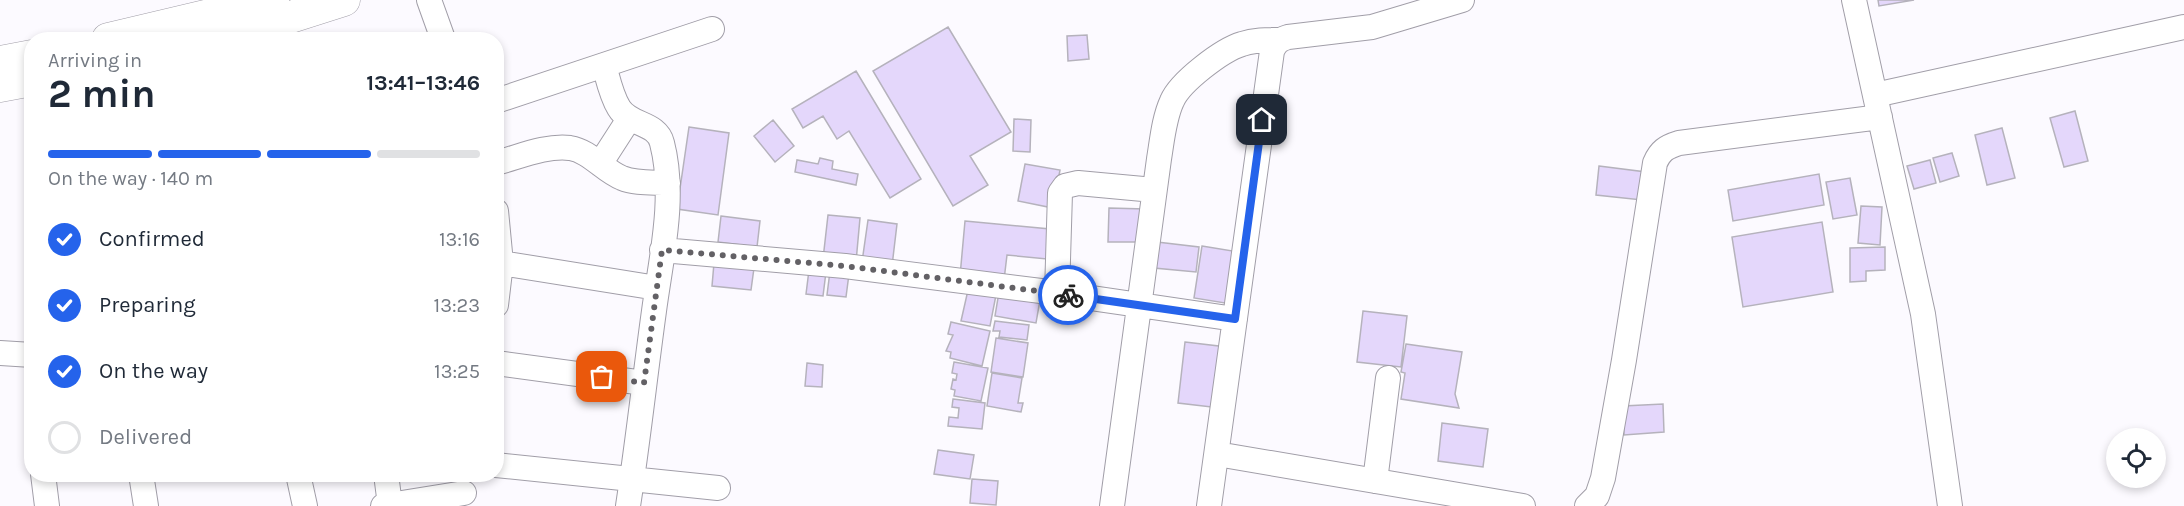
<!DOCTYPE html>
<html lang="en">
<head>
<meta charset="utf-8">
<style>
  :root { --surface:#fff; --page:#f2f2f3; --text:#1f2937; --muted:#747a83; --line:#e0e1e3; --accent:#2563eb }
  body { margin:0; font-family:Karla,sans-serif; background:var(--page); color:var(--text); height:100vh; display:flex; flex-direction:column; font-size:22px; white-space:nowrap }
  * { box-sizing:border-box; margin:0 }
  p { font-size:20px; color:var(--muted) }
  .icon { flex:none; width:33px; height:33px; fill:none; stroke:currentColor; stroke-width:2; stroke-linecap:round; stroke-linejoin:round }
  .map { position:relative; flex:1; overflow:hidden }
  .panel { position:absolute; left:24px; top:32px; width:480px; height:450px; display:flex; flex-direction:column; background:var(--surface); border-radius:24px; box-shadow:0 3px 9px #0003 }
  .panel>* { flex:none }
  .fabs { position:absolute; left:2106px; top:428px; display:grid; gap:12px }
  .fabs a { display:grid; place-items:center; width:60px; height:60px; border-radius:50%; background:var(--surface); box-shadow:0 3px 9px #0003; font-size:30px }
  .pin { position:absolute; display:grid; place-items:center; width:51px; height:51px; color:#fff; margin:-26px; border-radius:12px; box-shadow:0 3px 9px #0006 }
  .courier { position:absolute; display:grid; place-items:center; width:60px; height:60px; margin:-30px; border:4px solid #2563eb; border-radius:50%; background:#fff; color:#222; box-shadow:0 2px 8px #0007 }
  .summary em { font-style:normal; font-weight:700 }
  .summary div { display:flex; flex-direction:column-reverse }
  .summary { display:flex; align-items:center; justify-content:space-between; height:102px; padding:0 24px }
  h1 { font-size:39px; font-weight:700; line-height:45px }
  .bar { display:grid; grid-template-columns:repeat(4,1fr); gap:9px 6px; align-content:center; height:72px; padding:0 24px }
  .bar i { height:8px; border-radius:4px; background:var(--line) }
  .bar .active { background:var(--accent) }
  .bar p { grid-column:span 4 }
  ol { padding:0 24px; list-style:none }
  li { display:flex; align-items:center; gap:18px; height:66px }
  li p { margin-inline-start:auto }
  li .icon { padding:6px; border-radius:50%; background:var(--accent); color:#fff; stroke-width:4 }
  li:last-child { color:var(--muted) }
  li i { width:33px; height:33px; border:3px solid var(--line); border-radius:50% }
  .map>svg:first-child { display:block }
  .building { fill:#e4d7fb; stroke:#b5b2bc; stroke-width:1.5 }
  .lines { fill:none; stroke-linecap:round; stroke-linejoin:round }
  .minor-casing { stroke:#a19ea8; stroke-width:26 }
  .major-casing { stroke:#a19ea8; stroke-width:33 }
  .minor { stroke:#fff; stroke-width:24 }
  .major { stroke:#fff; stroke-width:32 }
  .done { stroke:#636165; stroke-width:6; stroke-dasharray:0 10.8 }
  .route { stroke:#2563eb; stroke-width:8 }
</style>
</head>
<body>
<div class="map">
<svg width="2184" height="506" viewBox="0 0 2184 506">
  <rect width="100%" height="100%" fill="#fcfaff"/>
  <path class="building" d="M1878,0H1914L1879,6Z
    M948,27L1011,132L970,156L988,185L953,206L873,71Z
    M1087,35L1089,59L1068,61L1067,36Z
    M856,71L921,179L890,198L849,131L837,139L823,116L803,128L792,109Z
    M2075,111L2088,161L2064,167L2050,118Z
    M1014,119L1031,120L1030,152L1013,151Z
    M773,120L794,146L775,162L754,136Z
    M689,127L729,133L718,215L677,209Z
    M2002,128L2015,178L1987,185L1975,135Z
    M1952,153L1959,176L1940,182L1933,158Z
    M820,158L833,161L832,169L858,174L856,185L795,172L797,160L818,164Z
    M1930,160L1936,183L1914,189L1907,166Z
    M1025,164L1060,170L1053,208L1018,201Z
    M1599,166L1646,172L1642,200L1596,195Z
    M1819,174L1824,205L1733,221L1728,190Z
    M1850,178L1857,215L1833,219L1826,182Z
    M1861,206L1882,207L1880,245L1858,243Z
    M1109,208L1145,209L1144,242H1108Z
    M828,215L860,218L856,262L823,259Z
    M721,216L760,221L757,247L718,242Z
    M868,220L897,224L892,266L862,262Z
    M965,221L1050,229L1047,259L1007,255L1004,280L960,276Z
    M1822,222L1833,292L1743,307L1732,237Z
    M1157,242L1199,247L1196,272L1154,268Z
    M1202,246L1239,252L1231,304L1194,298Z
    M1885,247V270L1866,271V281L1850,282V248Z
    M714,263L754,268L751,290L712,286Z
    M809,270L826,272L823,296L806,294Z
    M830,271L849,274L846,297L827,295Z
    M968,290L996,295L990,326L961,321Z
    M999,292L1040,300L1036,323L995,316Z
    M1363,311L1407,316L1401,367L1357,362Z
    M995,321L1029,325L1027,340L999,337L1000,331H993Z
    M951,322L990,331L982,366L950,358L951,352L946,351L953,335L948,334Z
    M996,338L1028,343L1023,377L991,372Z
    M1185,342L1227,347L1220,408L1178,403Z
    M1406,344L1462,352L1455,394L1459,408L1401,399L1405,373L1401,372Z
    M954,362L988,368L981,401L954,396L955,390L951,389L953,379L956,380L957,374L952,373Z
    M807,363L823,365L822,387L805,386Z
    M992,373L1022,378L1018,403H1023L1021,412L987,406Z
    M953,399L985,403L982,429L948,426L949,417L958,418L959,408L952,407Z
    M1663,404L1664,432L1624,435L1623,406Z
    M1442,423L1488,429L1483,467L1438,461Z
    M938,450L974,455L970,479L934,474Z
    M972,479L998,481L996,505L970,503Z"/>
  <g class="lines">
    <g class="minor-casing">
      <path id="minor" d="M429,0L443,39
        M1854,0L1923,314L1950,506
        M604,65C608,79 611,95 619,108C630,126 657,122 662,143C676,197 661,258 654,311C645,376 638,441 628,506
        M1875,95L2184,27
        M496,101L712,29
        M496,163C519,157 546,145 570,148C590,151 604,171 622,178C636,184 653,182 668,183
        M600,164L629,119
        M496,211L501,263L496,305
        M662,250L845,266L1057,293L1235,319
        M501,263L657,288
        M1057,293L1060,193L1065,186L1078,183L1154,190
        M0,353L32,355
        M496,363L644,383
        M1217,454L1523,506
        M496,465L718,488
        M43,474L47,506
        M141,474L146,506
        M298,474L305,506
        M386,474L390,505
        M1375,481L1388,378
        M383,506L464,493
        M1112,506L1159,159C1162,141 1164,118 1172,101C1180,82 1222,50 1242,44C1254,40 1266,40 1279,40
        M1209,506L1272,51C1276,42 1279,40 1288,37L1372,27L1462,0
        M1587,506L1597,496L1603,478L1624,360L1655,163C1660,151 1666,147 1679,143L1880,117"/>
    </g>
    <g class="major-casing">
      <path id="major" d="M108,39L273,0
        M222,39L344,0
        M0,62L32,56
        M0,86L32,80"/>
    </g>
    <use href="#minor" class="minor"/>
    <use href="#major" class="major"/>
  </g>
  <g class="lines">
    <path class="done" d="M602,377L644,383L662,250L845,266L1068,295"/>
    <path class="route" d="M1068,295L1235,319L1262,120"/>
  </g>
</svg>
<div class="fabs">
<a><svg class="icon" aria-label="locate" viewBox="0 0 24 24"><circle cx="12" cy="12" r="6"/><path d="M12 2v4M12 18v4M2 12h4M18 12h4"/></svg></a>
</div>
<div class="pin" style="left:602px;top:377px;background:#ea580c"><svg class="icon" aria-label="bag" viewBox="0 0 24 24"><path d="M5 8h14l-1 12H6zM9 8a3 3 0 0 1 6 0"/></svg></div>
<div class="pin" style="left:1262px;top:120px;background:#1f2937"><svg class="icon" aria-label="home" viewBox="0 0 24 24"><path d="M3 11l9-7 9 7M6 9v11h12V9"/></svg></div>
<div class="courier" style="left:1068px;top:295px"><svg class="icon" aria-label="bike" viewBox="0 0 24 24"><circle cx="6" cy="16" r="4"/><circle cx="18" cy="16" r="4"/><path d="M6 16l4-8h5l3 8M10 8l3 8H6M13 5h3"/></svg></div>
<section class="panel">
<div class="summary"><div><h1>2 min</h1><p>Arriving in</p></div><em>13:41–13:46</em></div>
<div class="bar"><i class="active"></i><i class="active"></i><i class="active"></i><i></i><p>On the way · 140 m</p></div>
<ol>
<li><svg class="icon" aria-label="check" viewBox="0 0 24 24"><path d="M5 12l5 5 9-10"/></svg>Confirmed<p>13:16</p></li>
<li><svg class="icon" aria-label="check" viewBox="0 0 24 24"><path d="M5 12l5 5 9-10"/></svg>Preparing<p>13:23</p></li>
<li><svg class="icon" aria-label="check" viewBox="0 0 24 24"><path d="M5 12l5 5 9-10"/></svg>On the way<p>13:25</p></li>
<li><i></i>Delivered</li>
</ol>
</section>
</div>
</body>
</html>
